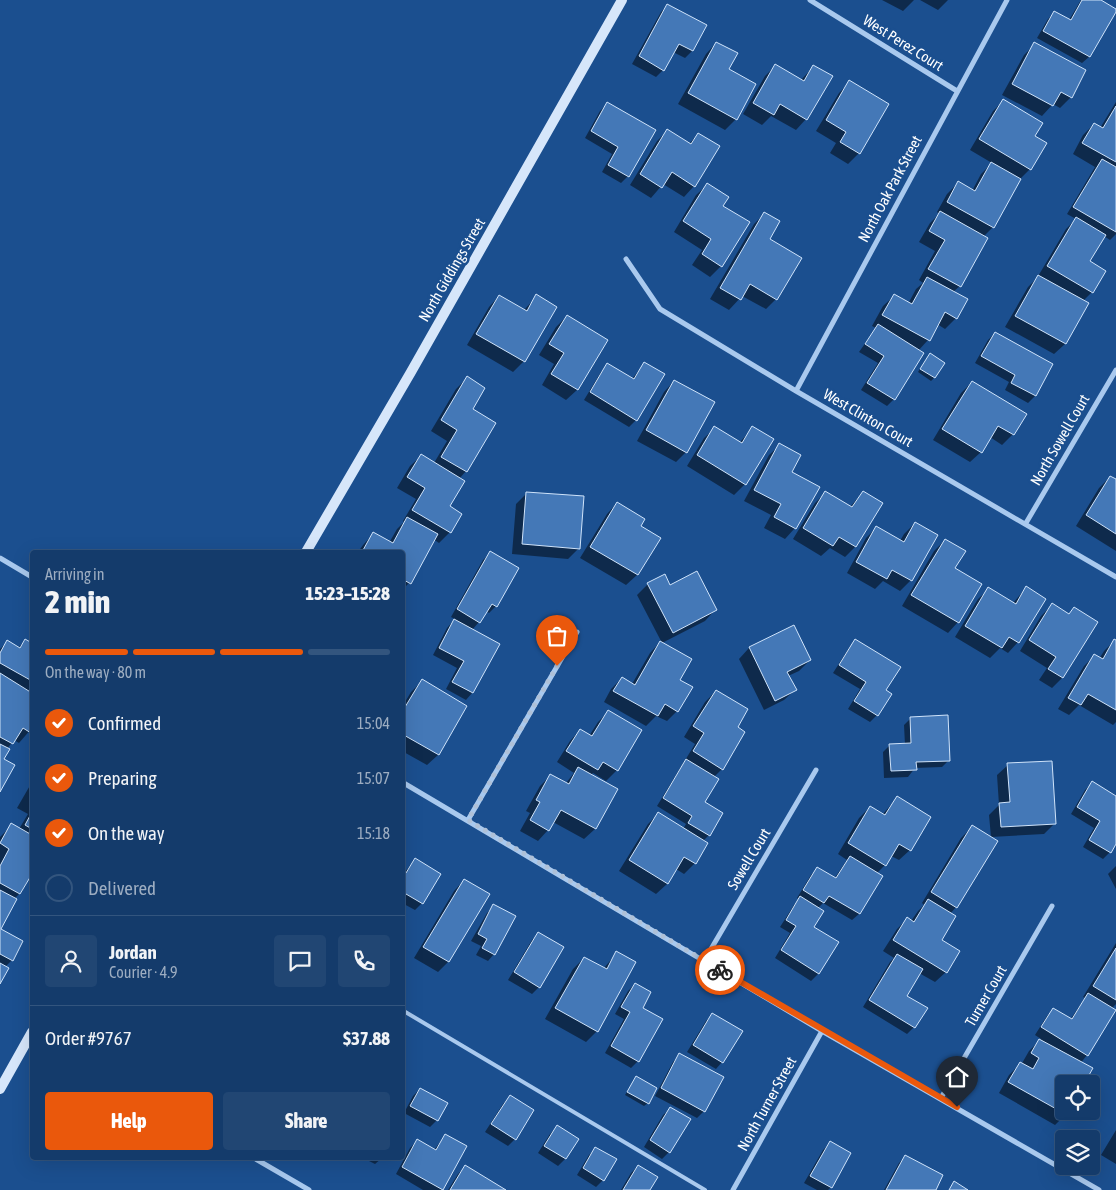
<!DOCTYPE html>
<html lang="en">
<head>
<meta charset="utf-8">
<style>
  :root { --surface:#143b6b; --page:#214673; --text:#f1f3f6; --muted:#9dadc1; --line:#33557e; --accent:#ea580c }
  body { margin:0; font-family:"Asap Condensed",sans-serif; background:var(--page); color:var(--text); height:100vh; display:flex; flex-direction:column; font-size:19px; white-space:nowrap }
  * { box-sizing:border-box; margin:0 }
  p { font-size:16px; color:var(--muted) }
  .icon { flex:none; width:28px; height:28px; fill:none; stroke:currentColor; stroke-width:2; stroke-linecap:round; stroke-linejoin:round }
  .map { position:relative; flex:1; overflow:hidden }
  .sheet { position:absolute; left:30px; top:550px; width:375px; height:610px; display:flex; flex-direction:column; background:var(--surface); border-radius:5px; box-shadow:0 5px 20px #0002,0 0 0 1px var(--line) }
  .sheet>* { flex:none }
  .tools { position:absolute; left:1055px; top:1075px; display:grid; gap:10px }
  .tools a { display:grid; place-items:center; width:45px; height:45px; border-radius:5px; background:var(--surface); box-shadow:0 5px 20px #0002,0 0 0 1px var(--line); font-size:25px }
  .pin { position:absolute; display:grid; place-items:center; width:42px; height:42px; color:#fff; margin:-51px -21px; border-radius:50% 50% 50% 0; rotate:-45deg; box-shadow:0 0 5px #0007 }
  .pin .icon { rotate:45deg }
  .courier { position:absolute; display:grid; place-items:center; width:50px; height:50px; margin:-25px; border:4px solid #ea580c; border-radius:50%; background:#fff; color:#222; box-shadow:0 1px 6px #0007 }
  .head em { font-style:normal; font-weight:800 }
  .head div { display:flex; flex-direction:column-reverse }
  .head { display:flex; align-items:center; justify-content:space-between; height:85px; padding:0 15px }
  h1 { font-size:32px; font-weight:800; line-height:38px }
  .bar { display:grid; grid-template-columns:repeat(4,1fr); gap:8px 5px; align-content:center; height:60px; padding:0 15px }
  .bar i { height:6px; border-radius:4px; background:var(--line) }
  .bar .active { background:var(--accent) }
  .bar p { grid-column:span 4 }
  .line { display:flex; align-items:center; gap:12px; padding:0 15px; border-top:1px solid var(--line) }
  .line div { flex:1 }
  .round { display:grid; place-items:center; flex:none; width:52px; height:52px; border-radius:5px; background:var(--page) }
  ol { padding:0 15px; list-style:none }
  li { display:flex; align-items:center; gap:15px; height:55px }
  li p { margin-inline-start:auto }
  li .icon { padding:5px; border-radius:50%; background:var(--accent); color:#fff; stroke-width:4 }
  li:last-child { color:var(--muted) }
  li i { width:28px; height:28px; border:2px solid var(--line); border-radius:50% }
  .cta { display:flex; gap:10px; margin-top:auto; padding:10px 15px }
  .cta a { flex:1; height:58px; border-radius:5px; background:var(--accent); color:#fff; font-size:20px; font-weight:800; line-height:58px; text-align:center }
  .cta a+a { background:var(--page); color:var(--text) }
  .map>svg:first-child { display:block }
  .shadow { fill:#0007 }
  .building { fill:#4478b7; stroke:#cfe3fa }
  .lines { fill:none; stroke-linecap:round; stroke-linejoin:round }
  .lane { stroke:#a9c9ee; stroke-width:4 }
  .street { stroke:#a9c9ee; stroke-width:5 }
  .secondary { stroke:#d6e6fa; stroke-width:10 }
  .done { stroke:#afc1d8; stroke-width:5; stroke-dasharray:0 9 }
  .route { stroke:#ea580c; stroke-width:6 }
  .labels { text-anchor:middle; stroke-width:5; stroke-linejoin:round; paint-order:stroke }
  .street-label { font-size:15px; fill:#fff; stroke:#1b4f8f }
</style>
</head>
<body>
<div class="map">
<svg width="1116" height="1190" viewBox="0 0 1116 1190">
  <rect width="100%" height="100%" fill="#1b4f8f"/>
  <path class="shadow" d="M882,0H914L903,11Z
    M920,0H948L938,10Z
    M1081,0H1099L1116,10L1089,57L1082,63L1037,38L1048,19L1055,12L1069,20Z
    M668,5L705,26L692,51L685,58L673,52L663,70L656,77L632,64L661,12Z
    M716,43L727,70L736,119L725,130L678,104L706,54Z
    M1035,44L1085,71L1071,97L1060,108L1053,104L1042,116L1002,95L1024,55Z
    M775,66L801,80L813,67L806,119L796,130L771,116L762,125L743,114L765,76Z
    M850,82L888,105L859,153L848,164L830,153L836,143L816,131L839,93Z
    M1003,101L1034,136L1030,169L1019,180L993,227L983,237L986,238L960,286L953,292L956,318L945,329L937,324L928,340L918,351L894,399L887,406L861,390L878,363L859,352L876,328L872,326L883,306L894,296L908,304L916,289L923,283L919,280L935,251L919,242L930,223L939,214L937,212L947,194L958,183L972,191L981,174L992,163L970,150L993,111Z
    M1116,102V234L1110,240L1104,236L1088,262L1092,292L1083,301L1087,304L1065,344L1054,354L1005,327L1028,287L1037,278L1066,229L1076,219L1067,214L1095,167L1073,154L1083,135L1094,124L1100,128Z
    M607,104L628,176L621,183L602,172L612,154L585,138L600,111Z
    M667,131L689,144L698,134L694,186L684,197L663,184L651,198L630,185L657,141Z
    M707,185L721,266L710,277L692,265L702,250L674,232L696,195Z
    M765,213L776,299L766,309L742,296L729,310L710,299L754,224Z
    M499,296L524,310L537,296L555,307L524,361L513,372L467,345L489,307Z
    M567,316L607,341L577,390L566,400L542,385L554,364L539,355L556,327Z
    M995,333L1052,364L1035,396L1028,403L1005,390L1009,382L975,363L988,340Z
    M927,358L934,378L931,381L918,372Z
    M644,364L636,420L629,427L584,400L601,372L608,365L632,379Z
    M467,378L471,409L466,471L459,479L448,507L450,532L439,543L433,539L409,583L402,590V552H358L363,545L373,534L389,543L397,529L404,522L403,521L416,499L397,488L410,466L421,456L434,463L447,441L431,431L456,389Z
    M674,381L686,452L676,462L637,441L664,392Z
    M972,382L1025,415L1013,434L1002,445L990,437L981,452L970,462L933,440L961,393Z
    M715,428L739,443L753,428L745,484L734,495L687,466L704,438Z
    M780,445L790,472L795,528L785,539L764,528L771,515L744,501L769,455Z
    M1110,477L1116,481V551L1076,526L1099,488Z
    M826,492L850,507L863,492L881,504L855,547L845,557L830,548L821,556L793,539L815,503Z
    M527,493L579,548L568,559L512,554L516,504Z
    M617,503L640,526L659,538L637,575L626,585L580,558L607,514Z
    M915,523L911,580L900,591L883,581L875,589L847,573L866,538L876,528L900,541L904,534Z
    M945,540L954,569L958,622L948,633L902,606L934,551Z
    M490,553L496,606L489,613L486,611L479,622L472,630V693L466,700L446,689L457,668L433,655L447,628L455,619L451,617L483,560Z
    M648,584L670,586L715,610L705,621L662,643L679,680L677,711L667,721L656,716L646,726L604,702L611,689L622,678L632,684L650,653L661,641L637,595Z
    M1026,588L1018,642L1008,653L1000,648L990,658L955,637L978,599L989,589L1013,603Z
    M1052,605L1068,615L1074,609L1096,622L1062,678L1052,688L1039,680L1047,668L1020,651L1041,616Z
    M793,626L810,660L799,671L788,676L795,690L784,700L764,710L739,659L749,648Z
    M25,641L31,644L32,642V728L19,743L14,740L7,749L2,760L0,790V649L7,642L18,648Z
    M855,641L885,691L877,715L870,722L848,709L860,689L833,673L849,648Z
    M1114,641L1116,642V722L1113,725L1079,705L1069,715L1058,709L1084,666L1094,656L1099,659L1104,651Z
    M422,681L466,707L438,755L427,765L402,751V707L411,692Z
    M716,691L736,728L722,769L714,777L703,802L709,835L703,841L695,863L684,874L676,869L667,884L656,894L619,871L648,824L658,814L683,829L686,824L657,806L695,744L684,737L705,702Z
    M608,712L617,770L606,781L593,773L591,775L616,789L595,829L584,839L553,822L548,830L538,841L520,831L530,813L526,811L540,786L551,775L566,783L574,773L557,762L570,741L580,730L589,736L598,722Z
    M911,718L949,760L942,767L915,768L908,777L884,778L883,752L890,745H905L904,725Z
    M1008,765L1055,823L1044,834L991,837L989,815L999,805L997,775Z
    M32,782V880L29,877L19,894L14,899L0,929V837L12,825L19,829L28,814L17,808Z
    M1092,783L1116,797V842L1110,852L1103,859L1083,847L1094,828L1071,814L1085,790Z
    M897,798L910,850L899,860L891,856L885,865L876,874L881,877L859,914L852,920L823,903L818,908L812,927L837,943L818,974L811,981L775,958L790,933L780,927L794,905L799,899L797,898L811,875L818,868L834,879L847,860L838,854L859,818L870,807L882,815Z
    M972,827L956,907L950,914L940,940L946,972L935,982L919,973L906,996L914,1027L907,1034L863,1007L890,962L894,958L883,951L897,929L907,919L911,921L918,911L924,905L922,903L961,838Z
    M415,860L439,874L422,903L415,910L402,903V873H404Z
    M1116,866V889L1108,874Z
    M464,880L448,962L438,972L414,958L454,891Z
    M494,906V954L488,961L476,955L481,946L471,941L487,913Z
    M0,929L12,960L5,967L0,981Z
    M539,934V987L532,994L508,980L532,940Z
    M1116,943V1004L1112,1008L1114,1010L1087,1055L1064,1084V1111L1066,1114L1055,1125L999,1093L1009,1075L1020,1064L1021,1065L1029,1051L1041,1039L1035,1035L1047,1016L1054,1009L1070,1020L1085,998L1083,997Z
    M617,953L597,1031L586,1042L545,1019L573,969L584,958L603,969Z
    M635,984L641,1008L638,1061L631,1068L605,1053L624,1019L615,1014L628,991Z
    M713,1014L722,1062L716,1069L687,1052L706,1021Z
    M680,1055L704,1111L697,1118L655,1096L673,1062Z
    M636,1078L648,1103L644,1106L625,1095Z
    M420,1089L437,1120L430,1127L404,1113L413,1096Z
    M510,1097L515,1139L508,1146L485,1132L503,1104Z
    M670,1109L669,1152L662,1159L644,1147L663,1115Z
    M557,1127L577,1139L565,1159L558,1166L538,1153L550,1134Z
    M1116,1130V1164L1101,1155Z
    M445,1136L465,1147L441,1190H423L396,1174L410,1148L417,1141L434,1150Z
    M830,1143L831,1187L828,1190H817L804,1183L823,1150Z
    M596,1148L603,1180L596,1187L577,1175L589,1155Z
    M906,1156L934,1190H884L899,1163Z
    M363,1158H382L375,1164Z
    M638,1166L649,1190H621L631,1173Z
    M465,1167L504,1190H448L458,1174Z"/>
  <path class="building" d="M1082,0H1101L1116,9V12L1090,57L1043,31L1054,11L1071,20Z
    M667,4L707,25L693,51L679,44L664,71L639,56Z
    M716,42L738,53L729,69L756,84L737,120L688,93Z
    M1034,42L1086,70L1072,98L1061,92L1053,106L1012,84Z
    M775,64L804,81L813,65L833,76L807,120L780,104L774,115L753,103Z
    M849,80L889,104L860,154L840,142L846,132L826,120Z
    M1003,99L1043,123L1035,136L1047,143L1031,170L979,139Z
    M607,102L656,130L629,177L608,165L618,147L591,131Z
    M1116,106V162L1082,143L1094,123L1103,128Z
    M667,129L691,144L698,133L720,146L695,187L672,172L662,188L640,174Z
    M1102,159L1116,167V232L1073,207Z
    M991,162L1021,179L994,228L947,202L958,181L975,191Z
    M707,183L729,197L723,206L750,222L722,267L702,254L711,239L683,221Z
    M940,211L988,238L961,287L928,269L945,240L929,231Z
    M764,212L780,221L770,239L802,258L777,300L750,284L741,300L720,288Z
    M1076,217L1106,235L1090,261L1106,271L1093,293L1047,266Z
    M1038,275L1089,303L1066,344L1015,316Z
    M927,277L968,299L957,319L945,312L930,341L882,315L894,294L912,304Z
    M536,294L557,307L525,362L476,334L499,295L527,311Z
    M567,315L608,340L578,390L551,374L564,353L549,344Z
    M878,324L924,353L895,400L867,383L884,356L865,344Z
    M995,332L1053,364L1036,396L1011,383L1015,375L981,356Z
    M930,353L945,363L935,378L920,369Z
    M644,362L665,374L637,421L590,392L607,363L634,379Z
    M467,376L485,388L473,409L496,423L467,472L441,457L457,430L441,420Z
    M674,380L715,402L687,453L646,430Z
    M972,381L1027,414L1014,435L998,426L982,453L942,429Z
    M714,426L742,443L752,426L774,439L746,485L697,455Z
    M779,443L801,455L792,472L820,487L796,529L774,517L781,504L754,490Z
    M421,454L465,481L450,506L462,514L451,533L412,510L425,488L407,477Z
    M1110,476L1116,479V534L1086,515Z
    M825,491L852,507L863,491L883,503L856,547L839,537L833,546L803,528Z
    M526,492L584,496L580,549L522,544Z
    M617,502L645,519L641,526L661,538L638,575L590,547Z
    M407,517L438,534L411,584L402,579V552H362L373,532L393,543Z
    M915,522L938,535L912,581L892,570L887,579L856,562L876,526L904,542Z
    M945,539L966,551L955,568L982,584L959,623L911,595Z
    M490,551L519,568L497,607L492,604L480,623L457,609Z
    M697,571L717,610L673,633L647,583L665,574L670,585Z
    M1026,586L1046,599L1019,643L1009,637L1002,648L965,626L988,587L1016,604Z
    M1052,603L1069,614L1074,607L1098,622L1063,678L1048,669L1056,657L1029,640Z
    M454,619L500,644L473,693L452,682L464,661L439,648Z
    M794,625L811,660L787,672L797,690L775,701L749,647Z
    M25,639L32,643V681L0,663V653L7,640L20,648Z
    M855,639L901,667L886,690L892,694L878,716L854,701L866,682L839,665Z
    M1114,639L1116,640V710L1088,694L1081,705L1068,698L1094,654L1103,659Z
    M660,641L692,659L680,680L693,687L678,712L665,704L658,716L613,691L622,677L635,685Z
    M0,673L32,693V731L31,733L23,728L13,744L0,737Z
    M422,679L467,706L439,755L402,734V712Z
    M716,690L748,709L738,727L745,732L723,770L693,751L704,733L693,726Z
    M608,710L642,730L618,771L603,762L598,770L566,751L580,729L592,736Z
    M948,715L950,761L916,762L917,770L891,771L889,744L911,743L910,717Z
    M0,744L10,749L4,759L15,765L0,792Z
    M686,759L719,779L705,802L723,813L710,836L688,823L692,816L663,798Z
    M1052,761L1056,824L1001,827L999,803L1010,802L1007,763Z
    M578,767L618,789L596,829L561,810L549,831L530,820L540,802L536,800L550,774L569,784Z
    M1092,781L1116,796V844L1111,853L1089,840L1100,821L1077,807Z
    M897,796L931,817L911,851L899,844L886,866L848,843L870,806L885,815Z
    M32,812V829L25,825Z
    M658,812L708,843L696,864L684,857L668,884L629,860Z
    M11,823L32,835V874L20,894L0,883V866L9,849L0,843Z
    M972,825L998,841L957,908L931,892Z
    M850,856L883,876L860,914L829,896L824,903L803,890L817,867L836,878Z
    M415,858L441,874L423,904L406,894L402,900V871L406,873Z
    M464,879L490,894L449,962L423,947Z
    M0,890L17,899L1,929L23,941L13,961L0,954Z
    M800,896L824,911L814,927L839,942L819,974L781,950L796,926L786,920Z
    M928,899L956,916L942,940L960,951L947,973L893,940L907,917L914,922Z
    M493,904L516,916L495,955L482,948L487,939L478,934Z
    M538,932L564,947L540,988L514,972Z
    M1116,948V1000L1093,986Z
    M616,951L636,962L598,1032L555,1008L584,957L607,969Z
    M897,954L923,969L907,996L928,1008L915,1028L869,1000Z
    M0,963L9,968L0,984Z
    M635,983L651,992L643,1008L663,1019L639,1062L611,1046L630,1012L621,1007Z
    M1088,993L1116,1010L1088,1056L1041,1027L1053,1008L1072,1019Z
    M712,1013L743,1031L723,1063L693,1045Z
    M1039,1039L1093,1068L1084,1084H1064V1111H1069L1067,1115L1008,1082L1020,1062L1033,1069L1039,1058L1031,1053Z
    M679,1053L724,1077L705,1112L661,1088Z
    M636,1076L657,1088L649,1104L627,1092Z
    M420,1088L448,1103L438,1121L410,1106Z
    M510,1095L534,1110L516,1140L491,1124Z
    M670,1107L691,1119L670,1153L650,1140Z
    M557,1125L579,1139L566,1159L544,1146Z
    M445,1134L467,1146L443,1190L402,1167L417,1139L436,1150Z
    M830,1141L851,1153L832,1188L810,1176Z
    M595,1147L617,1159L604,1181L583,1168Z
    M905,1155L943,1175L936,1190H886Z
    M465,1165L506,1190H450Z
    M638,1165L658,1177L650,1190H623Z
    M954,1181L968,1190H949Z"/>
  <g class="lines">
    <path class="lane" d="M402,1010L705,1190"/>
    <path class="street" d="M810,0L957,91
      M626,259L660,309L796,391L1116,577
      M796,391L1007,0
      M1026,523L1116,370
      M0,558L32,577
      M402,782L822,1031L1099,1190
      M468,820L577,632
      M704,961L816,770
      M941,1098L1052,906
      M254,1158L309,1190
      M733,1190L822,1031"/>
    <path class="secondary" d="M306,552L411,372L622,0
      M0,1089L32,1032"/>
  </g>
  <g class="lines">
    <path class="done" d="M557,666L468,820L720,970"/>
    <path class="route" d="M720,970L957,1107"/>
  </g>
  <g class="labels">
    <g class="street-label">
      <text transform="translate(903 43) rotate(32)" y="5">West Perez Court</text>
      <text transform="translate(890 189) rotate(-62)" y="5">North Oak Park Street</text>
      <text transform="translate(452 270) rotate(-60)" y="5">North Giddings Street</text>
      <text transform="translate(868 418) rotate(30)" y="5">West Clinton Court</text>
      <text transform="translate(1060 440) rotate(-60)" y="5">North Sowell Court</text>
      <text transform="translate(749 859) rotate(-59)" y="5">Sowell Court</text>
      <text transform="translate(986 996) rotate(-60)" y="5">Turner Court</text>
      <text transform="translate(767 1104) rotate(-61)" y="5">North Turner Street</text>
    </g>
  </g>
</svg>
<div class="tools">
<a><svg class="icon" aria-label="locate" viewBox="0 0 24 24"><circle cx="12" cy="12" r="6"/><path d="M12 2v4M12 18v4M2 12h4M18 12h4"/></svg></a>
<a><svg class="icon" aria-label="layers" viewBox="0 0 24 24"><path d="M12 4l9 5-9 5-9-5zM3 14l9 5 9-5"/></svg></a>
</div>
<div class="pin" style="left:557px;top:666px;background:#ea580c"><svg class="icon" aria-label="bag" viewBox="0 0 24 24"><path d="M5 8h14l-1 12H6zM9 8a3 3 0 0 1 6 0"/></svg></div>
<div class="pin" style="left:957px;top:1107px;background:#1f2937"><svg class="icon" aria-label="home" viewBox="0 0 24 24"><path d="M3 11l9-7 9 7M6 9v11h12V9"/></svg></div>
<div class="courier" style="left:720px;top:970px"><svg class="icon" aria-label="bike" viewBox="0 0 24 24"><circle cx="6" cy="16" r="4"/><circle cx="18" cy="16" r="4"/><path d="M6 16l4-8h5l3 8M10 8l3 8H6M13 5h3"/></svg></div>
<section class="sheet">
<div class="head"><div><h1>2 min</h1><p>Arriving in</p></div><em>15:23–15:28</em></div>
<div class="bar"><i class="active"></i><i class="active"></i><i class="active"></i><i></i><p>On the way · 80 m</p></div>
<ol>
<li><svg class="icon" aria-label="check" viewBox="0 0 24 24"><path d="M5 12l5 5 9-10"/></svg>Confirmed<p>15:04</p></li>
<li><svg class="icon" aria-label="check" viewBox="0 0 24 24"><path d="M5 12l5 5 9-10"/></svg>Preparing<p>15:07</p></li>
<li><svg class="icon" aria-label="check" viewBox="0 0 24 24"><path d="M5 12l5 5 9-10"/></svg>On the way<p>15:18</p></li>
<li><i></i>Delivered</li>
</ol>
<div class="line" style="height:90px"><a class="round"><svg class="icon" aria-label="person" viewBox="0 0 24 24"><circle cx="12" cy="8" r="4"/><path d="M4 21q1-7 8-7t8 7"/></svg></a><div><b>Jordan</b><p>Courier · 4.9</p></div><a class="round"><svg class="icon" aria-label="chat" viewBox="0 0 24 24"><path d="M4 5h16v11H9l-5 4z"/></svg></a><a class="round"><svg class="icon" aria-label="phone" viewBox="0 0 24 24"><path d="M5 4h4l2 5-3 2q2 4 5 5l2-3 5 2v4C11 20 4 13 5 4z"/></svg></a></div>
<div class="line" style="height:65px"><div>Order #9767</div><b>$37.88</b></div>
<div class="cta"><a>Help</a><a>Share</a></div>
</section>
</div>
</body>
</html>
